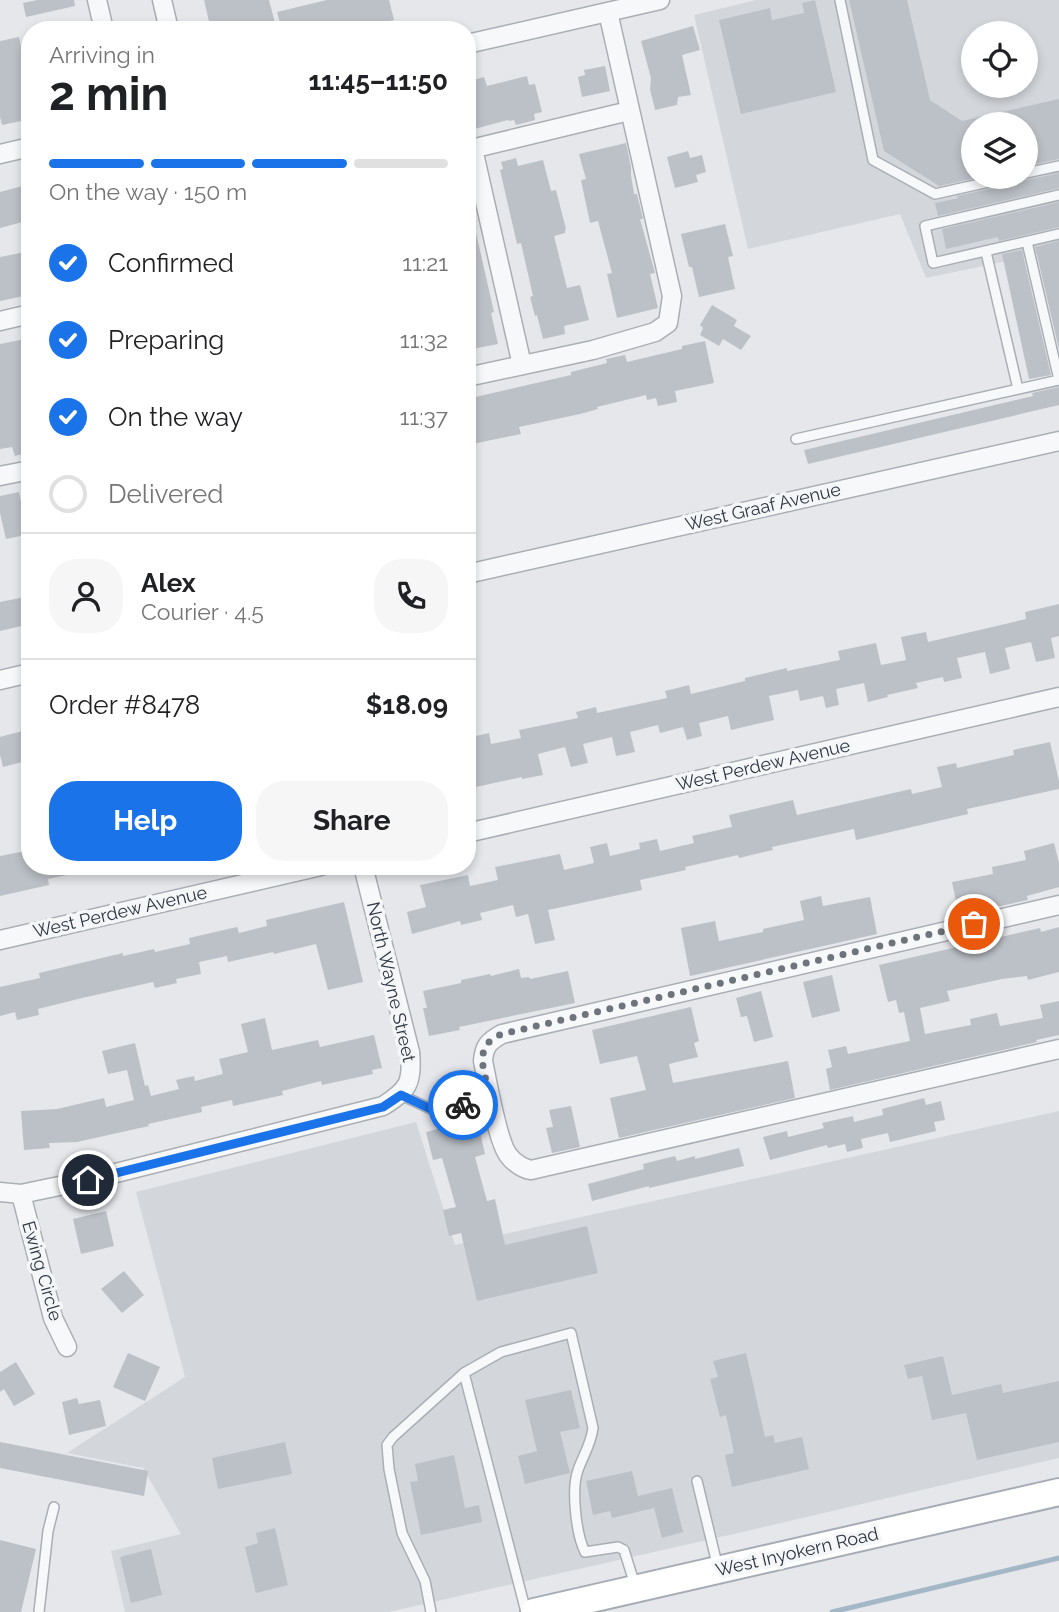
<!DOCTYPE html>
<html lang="en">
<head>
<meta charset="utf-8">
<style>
  :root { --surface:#fff; --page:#f6f6f6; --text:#202124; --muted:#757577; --line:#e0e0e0; --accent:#1a73e8 }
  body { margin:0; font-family:Raleway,sans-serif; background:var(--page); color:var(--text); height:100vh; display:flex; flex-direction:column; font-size:26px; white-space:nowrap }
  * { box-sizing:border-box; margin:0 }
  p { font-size:23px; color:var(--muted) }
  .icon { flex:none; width:38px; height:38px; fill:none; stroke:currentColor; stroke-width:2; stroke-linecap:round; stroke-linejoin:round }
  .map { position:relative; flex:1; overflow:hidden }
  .drawer { position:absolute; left:21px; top:21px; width:455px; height:854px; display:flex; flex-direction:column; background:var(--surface); border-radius:28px; box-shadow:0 4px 10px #0003 }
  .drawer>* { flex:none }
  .buttons { position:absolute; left:961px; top:21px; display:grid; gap:14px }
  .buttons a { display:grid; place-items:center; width:77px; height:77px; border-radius:50%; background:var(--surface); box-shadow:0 4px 10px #0003; font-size:35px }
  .pin { position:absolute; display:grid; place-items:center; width:60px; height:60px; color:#fff; margin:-30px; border:4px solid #fff; border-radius:50%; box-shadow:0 2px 7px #0007 }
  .courier { position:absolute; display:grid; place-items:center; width:70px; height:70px; margin:-35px; border:5px solid #1a73e8; border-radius:50%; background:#fff; color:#222; box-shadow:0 2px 9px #0007 }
  .head em { font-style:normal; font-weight:700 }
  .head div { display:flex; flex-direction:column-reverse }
  .head { display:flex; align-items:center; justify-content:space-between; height:119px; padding:0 28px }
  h1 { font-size:46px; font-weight:700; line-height:52px }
  .bar { display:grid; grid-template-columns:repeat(4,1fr); gap:10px 7px; align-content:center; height:84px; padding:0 28px }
  .bar i { height:9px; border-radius:5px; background:var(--line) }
  .bar .current { background:var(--accent) }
  .bar p { grid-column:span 4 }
  .line { display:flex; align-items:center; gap:18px; padding:0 28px; border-top:2px solid var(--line) }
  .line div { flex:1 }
  .round { display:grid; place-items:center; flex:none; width:74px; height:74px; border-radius:28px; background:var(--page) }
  ol { padding:0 28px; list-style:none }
  li { display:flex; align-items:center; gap:21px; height:77px }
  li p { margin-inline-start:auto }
  li .icon { padding:7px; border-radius:50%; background:var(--accent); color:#fff; stroke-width:4 }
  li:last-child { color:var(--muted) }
  li i { width:38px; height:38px; border:4px solid var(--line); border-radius:50% }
  .cta { display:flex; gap:14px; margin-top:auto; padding:14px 28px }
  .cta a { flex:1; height:80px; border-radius:28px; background:var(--accent); color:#fff; font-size:28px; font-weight:700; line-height:80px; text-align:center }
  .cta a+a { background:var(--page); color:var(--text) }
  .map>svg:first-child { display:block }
  .built { fill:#d3d7dc; fill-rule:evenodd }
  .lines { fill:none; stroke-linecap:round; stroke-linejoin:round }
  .stream { stroke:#a4b7c6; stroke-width:5 }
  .building { fill:#bcc1c7 }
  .lane-casing { stroke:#aaaeb5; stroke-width:12 }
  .street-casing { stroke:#aaaeb5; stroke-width:21 }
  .primary-casing { stroke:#a5acb5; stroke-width:30 }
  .lane { stroke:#f7f8f9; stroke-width:9 }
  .street { stroke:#f7f8f9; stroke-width:18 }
  .primary { stroke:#fff; stroke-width:26 }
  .done { stroke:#6e747c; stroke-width:7; stroke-dasharray:0 12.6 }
  .route { stroke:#1a73e8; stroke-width:9 }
  .labels { text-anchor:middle; stroke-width:7; stroke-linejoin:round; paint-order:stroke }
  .street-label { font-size:18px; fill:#2e3641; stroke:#f4f6f8 }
</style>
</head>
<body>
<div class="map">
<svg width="1059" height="1612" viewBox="0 0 1059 1612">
  <rect width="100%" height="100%" fill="#e5e7eb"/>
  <path class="built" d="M756,0H1059V250L926,278L900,214L748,249L694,15ZM973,33H1026V86H973ZM973,124H1026V177H973Z
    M1059,1111V1458L738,1533L389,1612H125L111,1551L181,1534L143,1468L67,1453L185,1377L136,1192L416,1122L455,1245Z"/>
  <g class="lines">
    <path class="stream" d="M832,1612L1059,1558"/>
  </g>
  <path class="building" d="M37,0H74L75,6L26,17L23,3Z
    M204,0H269L275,23L246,30H211Z
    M327,0H389L394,20L352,30H282L277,12Z
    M815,0L836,92L741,114L719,20L770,8L772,20L804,13L802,3Z
    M849,0H907L930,100L962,121L1059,99V159L1026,166V124H973V177H980L939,186L884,151Z
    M693,26L700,50L682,55L691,95L678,97L677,105L655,110L650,89L651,78L641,41Z
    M19,37L30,88V119L2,125L0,117V41Z
    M605,66L610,91L582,97L578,77L585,75L584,70Z
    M527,76L529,85L535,84L542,112L534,114L535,120L516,125L514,120L509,121L508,120L467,131V82L484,77L487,86Z
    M626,143L631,167V175L634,194H637L643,219H640L655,273L650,274L658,308L617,318L607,274L612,273L598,221L590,223L581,180L586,179L579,154Z
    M688,151L690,158L702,155L706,172L696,175L698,182L675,188L667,157Z
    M516,158L518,166L543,160L551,191L556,190L566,229L565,230V233L554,236L567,288L580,285L589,320L564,326L565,334L543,339L537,315L535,316L530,297L533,296L521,243L517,244L500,170L503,169L501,162Z
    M1059,173V188L938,216L935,203L959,198L956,196L1013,184L1016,182L1018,177L1027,180Z
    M30,184V220L0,228V192Z
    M1059,202V227L999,241L998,237L946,249L942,229Z
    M467,220H473L494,312L491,313L498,344L467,350Z
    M725,224L733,256L728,257L735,289L699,297L692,267H689L681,234Z
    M1059,241V349L1035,247Z
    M1022,250L1051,375L1029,379L1002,254Z
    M30,251V280L21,281L24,296L0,301V257Z
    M712,305L737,320L734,326L751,336L741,350L723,339L719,346L700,335L703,328L700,325Z
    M30,338V441L27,442L29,452L15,456L12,447L0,449V344Z
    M705,341L714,383L675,391L677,402L658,406L656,398L647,400L646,395L597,407L598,409L580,414L519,427L521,434L467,445V399L571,375V372L607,363L606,359L625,355L627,362L682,349V346Z
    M1059,387V405L808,464L804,450L1033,396L1032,393Z
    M19,492L21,502L30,501V534L6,539L0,513V496Z
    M30,596V624L0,631V602Z
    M1059,604V636L1051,638L1055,658L1036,662L1031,642L1005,648L1010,669L990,674L985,652L957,658L962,678L944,682L943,677L916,683L918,688L887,695L888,697L868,702L864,683L836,689L839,705L826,708L823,696L800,701L798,690L769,696L774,720L731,730L728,716L699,723L702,736L687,740L683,727L660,733L658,725L630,732L635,752L616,756L612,737L583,744L588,763L571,767L565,747L538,754L543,775L522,779V777L476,787L467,749V738L489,733L491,744L521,738L519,730L578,718L576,712L596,707L597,713L667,698L665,691L689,685L691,694L745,681V678L787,668V671L840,660L838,651L876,643L881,665L906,660L901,637L926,632L928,642L1026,619L1025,612Z
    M30,729V760L3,767L0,755V737Z
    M1050,742L1059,781V789L967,809L968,814L856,840L854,829L772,847L773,850L739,858L738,855L685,867L686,870L640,880L642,890L548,910L555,940L535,944L528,914L516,917L513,905L480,913L482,920L461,925L460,921L412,934L407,912L426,907L420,885L468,875L470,886L498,880L495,867L560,854L564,870L594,863L590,847L607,843L610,856L640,849L639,843L657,839L660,851L694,843L692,836L732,827L729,815L793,800L797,815L911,789L912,794L942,787L937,767L956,763L957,768L1014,755L1013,750Z
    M1054,843L1059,863V887L1027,896L1028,900L959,915L952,882L993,874L992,867L1026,860L1024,851Z
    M30,850V866H80L81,872L48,879L49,885L0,896V856Z
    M821,896L823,906L870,897L877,934L690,976L681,928L715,921L719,941L763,932V929L804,920L800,901Z
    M344,902L363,982L328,990L316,944L274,954L273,952L228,962L227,956L199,962L201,974L176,979L177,983L155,988L153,982L82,998L38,1009L39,1015L17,1020L15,1012L0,1016V987L40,978L39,973L123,953V956L154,949L155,952L190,944L189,938L237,927L239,933L267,926L266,920Z
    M1059,927V972L1028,980L1027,976L1002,979L947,991L950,1001L920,1008L925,1034L971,1025L970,1019L997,1013L1000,1026L1043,1018L1040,1005L1059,1001V1035L1036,1040L1037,1042L830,1090L826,1069L832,1067L828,1050L846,1046L848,1054L910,1041L904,1012L899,1013L896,1000L888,1002L879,965L1040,928L1041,932Z
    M519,969L521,978L529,977L530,979L568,971L575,1003L459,1027L460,1030L429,1036L423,1008H427L423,991L461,983V980L490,974L491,976Z
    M832,975L840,1011L812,1018L803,982Z
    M761,991L773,1037L754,1042L747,1016L741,1017L736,998Z
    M691,1007L699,1041L694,1043L698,1057L669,1064L673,1083L788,1061L795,1098L619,1138L610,1098L646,1090L637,1056L600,1064L592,1030Z
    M265,1018L272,1050L318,1040L320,1047L374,1035L382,1068L372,1070L373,1074L322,1085L321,1081L282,1091L283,1095L233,1106L232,1100L201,1107L202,1112L148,1124L149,1126L77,1142L49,1143L50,1148L24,1150L21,1111L57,1109L104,1098L106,1107L134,1100L127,1070L108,1074L102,1051L135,1043L145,1086L148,1085L151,1096L179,1089L176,1080L194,1076L195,1081L223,1074L219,1059L248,1052L241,1024Z
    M924,1098L926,1105L941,1101L945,1120L934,1122L936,1131L890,1142L888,1133L861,1139L863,1148L847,1152L845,1144L828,1148L827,1145L770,1160L763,1137L787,1131L788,1137L824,1128L822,1123L853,1116L854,1122L883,1115L882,1109Z
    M571,1106L580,1147L552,1153L546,1128L553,1127L549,1110Z
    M477,1119L485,1154L475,1157L487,1201L495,1199L505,1245L587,1226L598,1273L477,1301L461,1233L449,1236L443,1210L456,1207L442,1158L433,1160L426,1132Z
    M739,1148L744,1166L649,1188V1186L592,1201L588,1184L644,1169L643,1164L675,1156L677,1161L695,1156V1159Z
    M106,1211L114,1246L81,1254L73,1219Z
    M124,1271L144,1295L122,1313L101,1289Z
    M128,1353L160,1367L145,1401L113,1387Z
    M746,1353L765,1437L773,1435L775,1443L802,1437L809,1469L732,1487L725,1455L734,1453L726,1415L720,1417L710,1379L718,1377L713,1361Z
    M943,1356L952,1395L1001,1384L1003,1393L1059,1381V1442L977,1460L966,1413L932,1420L922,1376L908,1379L904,1365Z
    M16,1362L35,1394L14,1406L4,1389L0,1392V1372Z
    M571,1390L580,1428L560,1432L570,1473L525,1484L518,1456L537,1451L525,1400Z
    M77,1398L79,1404L100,1400L106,1426L69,1435L62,1402Z
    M0,1442L148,1471L144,1496L0,1468Z
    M285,1442L292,1474L218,1489L212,1458Z
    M454,1455L465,1508L479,1505L482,1522L421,1535L410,1482L418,1481L415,1464Z
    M632,1471L638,1496L672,1488L683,1532L662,1538L654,1508L612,1518L610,1511L593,1515L586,1481Z
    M275,1528L288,1585L256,1593L245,1547L258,1543L256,1533Z
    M0,1540L36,1549L21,1612H0Z
    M151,1549L162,1595L131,1603L120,1557Z"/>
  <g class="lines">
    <g class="lane-casing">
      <path id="lane" d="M840,0L873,160L935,194L1011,177
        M1026,173L1059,166
        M1059,195L925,226L933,263L1059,234
        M1027,242L1059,380
        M986,252L1018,389
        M796,439L1059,380
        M401,1095L435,1111L491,1099
        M464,1373L526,1612
        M697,1481L718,1568
        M39,1612L48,1531L54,1507
        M431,1612L425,1581L402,1533L389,1469L387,1445L393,1437L464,1373L501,1352L571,1333L593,1428C591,1444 583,1456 578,1470C571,1489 576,1534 585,1552L618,1547L624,1550L635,1585"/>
    </g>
    <g class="street-casing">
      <path id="street" d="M97,0L104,30
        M162,0L169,30
        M467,44L660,0
        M473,149L522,365
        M467,150L629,111
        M0,154L30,147
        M0,321L30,314
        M467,377L593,350L655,332L668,323L672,296L608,12
        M0,476L30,470
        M467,574L1059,441
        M0,680L30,673
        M467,833L1059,697
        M1059,905L502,1034C489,1041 484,1046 483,1061C487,1080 498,1144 509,1156C514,1163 524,1169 531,1170L1059,1049
        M0,940L321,866
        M0,1192L21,1194L88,1180L383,1106C408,1090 413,1083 410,1052L363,866
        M21,1194L53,1318L67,1347"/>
    </g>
    <g class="primary-casing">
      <path id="primary" d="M534,1612L1059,1492"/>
    </g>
    <use href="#lane" class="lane"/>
    <use href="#street" class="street"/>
    <use href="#primary" class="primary"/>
  </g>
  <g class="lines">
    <path class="done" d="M463,1105L491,1099C488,1084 478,1062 485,1048C488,1041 495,1037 502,1034L974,924"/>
    <path class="route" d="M88,1180L383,1107L401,1095L435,1111L463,1105"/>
  </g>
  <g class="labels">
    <g class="street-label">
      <text transform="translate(763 507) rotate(-13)" y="6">West Graaf Avenue</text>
      <text transform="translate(763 765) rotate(-13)" y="6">West Perdew Avenue</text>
      <text transform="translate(120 912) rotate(-13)" y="6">West Perdew Avenue</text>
      <text transform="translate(391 982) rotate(77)" y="6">North Wayne Street</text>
      <text transform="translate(42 1271) rotate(74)" y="6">Ewing Circle</text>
      <text transform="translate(797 1552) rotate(-13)" y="6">West Inyokern Road</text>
    </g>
  </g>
</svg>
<div class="buttons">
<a><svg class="icon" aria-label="locate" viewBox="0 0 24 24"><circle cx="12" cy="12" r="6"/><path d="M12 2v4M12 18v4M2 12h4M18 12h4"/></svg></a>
<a><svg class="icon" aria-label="layers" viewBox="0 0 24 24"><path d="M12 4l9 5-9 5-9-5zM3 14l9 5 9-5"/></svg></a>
</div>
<div class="pin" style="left:974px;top:924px;background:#ea580c"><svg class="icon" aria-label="bag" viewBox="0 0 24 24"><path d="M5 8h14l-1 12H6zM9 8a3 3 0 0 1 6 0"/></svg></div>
<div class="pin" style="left:88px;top:1180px;background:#1f2937"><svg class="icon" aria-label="home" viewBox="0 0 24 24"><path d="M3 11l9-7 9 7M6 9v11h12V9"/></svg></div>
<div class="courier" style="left:463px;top:1105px"><svg class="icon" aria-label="bike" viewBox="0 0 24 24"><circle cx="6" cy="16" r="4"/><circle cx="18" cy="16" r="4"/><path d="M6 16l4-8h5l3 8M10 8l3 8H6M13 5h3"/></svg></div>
<section class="drawer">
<div class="head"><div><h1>2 min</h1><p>Arriving in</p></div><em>11:45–11:50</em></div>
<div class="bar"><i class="current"></i><i class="current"></i><i class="current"></i><i></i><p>On the way · 150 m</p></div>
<ol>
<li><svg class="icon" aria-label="check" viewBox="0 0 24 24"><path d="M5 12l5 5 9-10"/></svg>Confirmed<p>11:21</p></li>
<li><svg class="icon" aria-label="check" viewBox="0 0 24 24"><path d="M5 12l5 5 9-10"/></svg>Preparing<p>11:32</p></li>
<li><svg class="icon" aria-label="check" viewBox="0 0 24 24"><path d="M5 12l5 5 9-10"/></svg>On the way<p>11:37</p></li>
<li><i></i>Delivered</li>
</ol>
<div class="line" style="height:126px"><a class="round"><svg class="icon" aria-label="person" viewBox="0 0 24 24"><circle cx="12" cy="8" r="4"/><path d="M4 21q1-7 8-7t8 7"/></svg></a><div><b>Alex</b><p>Courier · 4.5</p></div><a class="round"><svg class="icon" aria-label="phone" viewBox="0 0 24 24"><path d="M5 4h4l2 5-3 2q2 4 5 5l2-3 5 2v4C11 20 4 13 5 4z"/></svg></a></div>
<div class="line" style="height:91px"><div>Order #8478</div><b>$18.09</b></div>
<div class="cta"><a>Help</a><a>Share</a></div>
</section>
</div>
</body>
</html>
